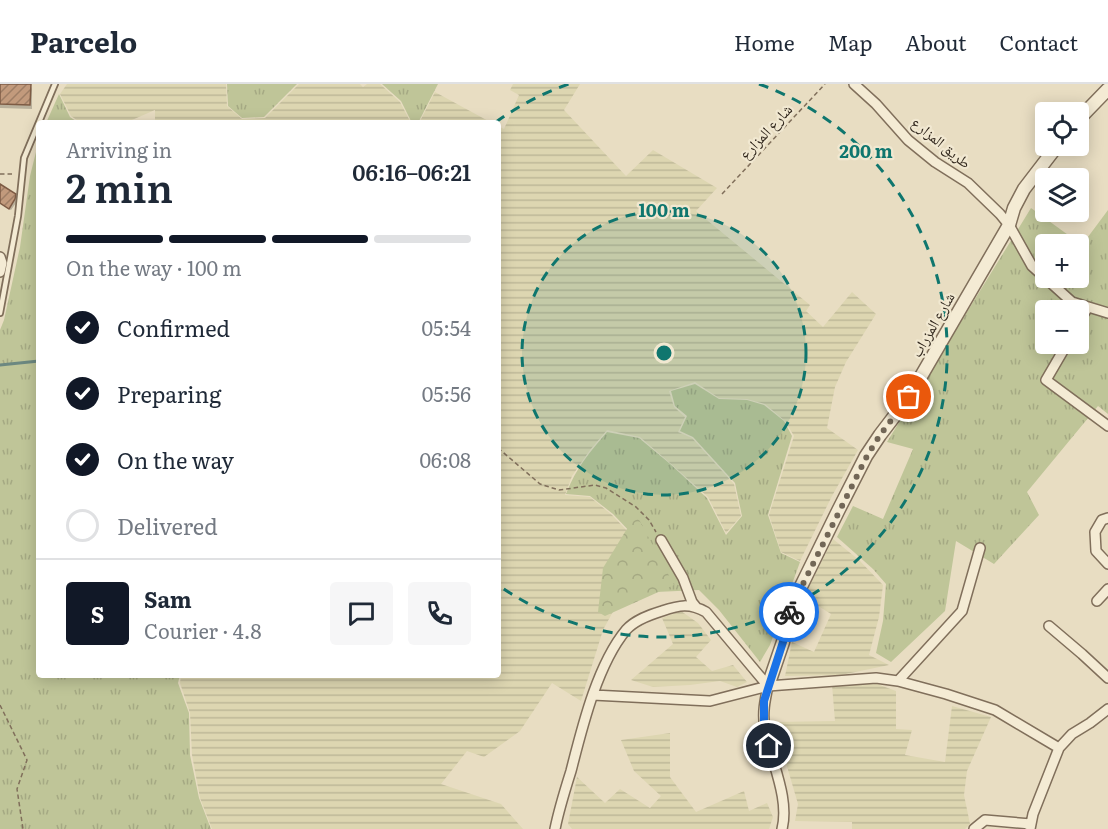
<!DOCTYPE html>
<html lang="en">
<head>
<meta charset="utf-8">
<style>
  :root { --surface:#fff; --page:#f6f6f7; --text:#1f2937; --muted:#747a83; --line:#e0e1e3; --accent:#111827 }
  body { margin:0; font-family:Literata,"Noto Naskh Arabic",serif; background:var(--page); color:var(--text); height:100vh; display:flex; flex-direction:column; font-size:22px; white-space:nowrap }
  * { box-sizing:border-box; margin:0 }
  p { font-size:20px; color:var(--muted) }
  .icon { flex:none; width:33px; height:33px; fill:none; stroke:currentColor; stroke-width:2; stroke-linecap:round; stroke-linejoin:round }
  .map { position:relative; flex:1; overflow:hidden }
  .details { position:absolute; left:36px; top:36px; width:465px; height:558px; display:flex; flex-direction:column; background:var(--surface); border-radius:6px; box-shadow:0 3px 15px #0003 }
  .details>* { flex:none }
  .buttons { position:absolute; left:1035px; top:18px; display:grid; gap:12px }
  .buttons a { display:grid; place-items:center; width:54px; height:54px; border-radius:6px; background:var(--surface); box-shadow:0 3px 15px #0003; font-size:30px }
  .pin { position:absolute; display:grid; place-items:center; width:51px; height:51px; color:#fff; margin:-26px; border:3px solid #fff; border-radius:50%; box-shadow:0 2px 6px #0007 }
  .courier { position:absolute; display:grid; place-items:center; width:60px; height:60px; margin:-30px; border:4px solid #1a73e8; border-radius:50%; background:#fff; color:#222; box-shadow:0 2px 8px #0007 }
  .headline em { font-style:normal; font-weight:600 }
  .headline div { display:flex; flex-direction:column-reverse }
  .headline { display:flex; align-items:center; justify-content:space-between; height:102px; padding:0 30px }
  h1 { font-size:39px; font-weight:600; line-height:45px }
  .bar { display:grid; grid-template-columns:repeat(4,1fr); gap:9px 6px; align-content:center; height:72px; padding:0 30px }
  .bar i { height:8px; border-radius:4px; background:var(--line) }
  .bar .selected { background:var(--accent) }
  .bar p { grid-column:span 4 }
  .line { display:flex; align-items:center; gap:15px; padding:0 30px; border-top:2px solid var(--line) }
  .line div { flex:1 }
  .round { display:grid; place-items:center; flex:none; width:63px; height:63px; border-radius:6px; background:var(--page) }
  ol { padding:0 30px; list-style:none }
  li { display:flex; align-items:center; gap:18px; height:66px }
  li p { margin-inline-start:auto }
  li .icon { padding:6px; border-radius:50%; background:var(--accent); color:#fff; stroke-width:4 }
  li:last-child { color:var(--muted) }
  li i { width:33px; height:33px; border:3px solid var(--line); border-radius:50% }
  header { display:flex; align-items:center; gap:36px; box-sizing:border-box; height:84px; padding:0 30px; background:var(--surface); border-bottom:2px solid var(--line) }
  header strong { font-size:28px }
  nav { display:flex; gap:33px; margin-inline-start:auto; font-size:21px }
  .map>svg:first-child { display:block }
  .farmland { fill:url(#farmland-rules) }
  .grass { fill:url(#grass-tufts); fill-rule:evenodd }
  .forest { fill:url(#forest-crowns) }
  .shadow { fill:#0003 }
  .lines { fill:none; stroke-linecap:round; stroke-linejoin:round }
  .stream { stroke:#6c8881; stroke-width:3 }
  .building { fill:url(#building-hatch); stroke:#7d5b44; stroke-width:1.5 }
  .service-casing { stroke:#806f5b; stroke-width:8 }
  .minor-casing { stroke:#806f5b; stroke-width:12 }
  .tertiary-casing { stroke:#806f5b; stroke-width:15 }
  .path { stroke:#806f5b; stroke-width:1.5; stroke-dasharray:4.5 3; stroke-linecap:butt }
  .service { stroke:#f4ebd4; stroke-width:4.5 }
  .minor { stroke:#f4ebd4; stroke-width:9 }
  .tertiary { stroke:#f4ebd4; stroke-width:12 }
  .done { stroke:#726757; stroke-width:6; stroke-dasharray:0 10.8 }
  .route { stroke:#1a73e8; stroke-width:8 }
  .ring { fill:none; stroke:#0f766e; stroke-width:3; stroke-dasharray:10 8 }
  .labels { text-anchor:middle; stroke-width:4.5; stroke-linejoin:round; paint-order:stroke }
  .street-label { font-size:15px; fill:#32281e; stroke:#f1e8d1 }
  .centre { fill:#0f766e; stroke:#f1e8d1; stroke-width:3 }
  .ring-label { font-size:18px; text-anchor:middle; font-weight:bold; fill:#0f766e; stroke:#f1e8d1; stroke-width:4.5; stroke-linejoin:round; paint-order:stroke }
</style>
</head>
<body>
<header>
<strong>Parcelo</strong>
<nav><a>Home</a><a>Map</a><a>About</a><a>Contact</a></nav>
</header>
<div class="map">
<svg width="1108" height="745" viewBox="0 0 1108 745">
  <defs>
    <pattern id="farmland-rules" width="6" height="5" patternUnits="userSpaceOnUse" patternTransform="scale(1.5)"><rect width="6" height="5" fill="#ddd6b1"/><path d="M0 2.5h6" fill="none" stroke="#beb898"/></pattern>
    <pattern id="grass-tufts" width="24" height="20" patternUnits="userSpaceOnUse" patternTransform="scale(1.5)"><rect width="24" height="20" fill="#bfc598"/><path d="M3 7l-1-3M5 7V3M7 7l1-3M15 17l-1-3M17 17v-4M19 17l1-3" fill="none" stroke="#a5a983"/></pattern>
    <pattern id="forest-crowns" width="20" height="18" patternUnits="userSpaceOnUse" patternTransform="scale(1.5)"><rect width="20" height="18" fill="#bfc598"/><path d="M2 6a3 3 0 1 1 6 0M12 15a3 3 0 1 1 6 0" fill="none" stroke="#a5a983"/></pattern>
    <pattern id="building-hatch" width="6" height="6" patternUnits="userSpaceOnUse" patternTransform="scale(1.5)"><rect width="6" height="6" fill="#c29a7c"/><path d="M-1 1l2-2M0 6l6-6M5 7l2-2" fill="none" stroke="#9e7e65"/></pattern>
  </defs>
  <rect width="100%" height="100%" fill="#e8ddc2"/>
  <path class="farmland" d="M67,0H226L227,22L242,35L265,34L299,0H360L363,3L367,0H380L400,18L411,39H155V26L125,39H81L71,32L60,10Z
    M513,0H580L564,26L626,92L653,66L717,104L696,127L810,221L806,227L823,243L852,208L876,230L846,278L835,303L827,344L858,366L832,412L800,477L781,468L769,431L794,352L785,337L765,320L747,315L719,314L695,298L669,307L674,323L685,333L678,348L692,354L734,400L741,432L726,449L708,413L670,379L640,353L607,346L590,366L572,392L565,411L590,413L612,431L632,452L615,524L603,546L581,617L552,599L520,647L484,673L467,667L441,700L501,720L523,745H212L200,714L192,671L190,629L180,599L181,591H498V42L504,45L519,11L510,6Z
    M435,8L492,39H419Z
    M833,455L859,476L883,501L879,533L869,571L889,581L841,591L785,592L792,558L814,568L831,530L804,513Z
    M681,527L698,539L711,556L696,573L712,587L733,581L747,598L737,603L720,597L690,601L653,603L631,596L673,560L662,534Z
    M877,600L896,607V645L912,646L905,671L945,678L952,622L991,633L967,687L964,711L970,740L965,745H852V738L795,737L798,720L774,638L835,637L832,601Z
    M670,649V693L696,728L744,707L749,727L767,719L773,733L769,745H572L568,740L577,693L605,719L620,705L650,724L661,712L634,687L621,656Z"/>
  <path class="grass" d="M227,0H297L264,33L242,34L228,22Z
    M382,0H438L418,39H412L401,17Z
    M59,10L70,33L79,39H46Z
    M39,56V591H180L178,599L189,629L190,671L199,714L211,745H0V246L4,236L20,163L30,92Z
    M1031,124L1082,161L1108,126V330L1098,322L1027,408L1039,431L994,480L956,457L945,527L891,578L876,569L883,537L886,500L873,485L837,453L853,422L883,435L913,365L887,358ZM1046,160H1078V194H1046ZM1046,226H1078V260H1046Z
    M695,300L719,315L747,316L764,321L784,337L792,352L768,431L781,469L800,478L770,561L760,578L719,526L699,506L656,508L633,451L613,430L590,412L566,410C576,384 589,369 607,348L639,354L669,379L707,414L726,451L742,432L735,399L693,353L680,347L687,332L675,322L671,307Z"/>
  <path class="forest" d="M636,430L674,501L605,532L598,528L603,484Z"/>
  <path class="shadow" d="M0,0H30L32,5V25L0,24Z
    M0,108L15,111L16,114V119L11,126L0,119Z"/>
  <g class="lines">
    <path class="stream" d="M0,281L39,277"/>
  </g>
  <path class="building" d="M0,0H31L30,21L0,20Z
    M0,100L16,110L15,115L9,125L0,119Z"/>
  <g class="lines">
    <g class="service-casing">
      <path id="service" d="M0,229L18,132L24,74L55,0"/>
    </g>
    <g class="minor-casing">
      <path id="minor" d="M854,0L876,20L908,56L935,78L968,99L1000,130L1009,141L1032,182L1072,218L1108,229
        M0,173L2,179L0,188
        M1078,239L1088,223
        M1067,260L1046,296L1108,342
        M1108,434L1102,436L1095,448L1096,467L1108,480
        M661,456L683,494L692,518L696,523
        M1097,517L1108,505
        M1049,542L1082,570L1108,594
        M898,597L962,527L980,464
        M593,611L710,617L768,602L876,594L898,597L946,610L995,626L1059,664
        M555,745C559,725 565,706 571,687C582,644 597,581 626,546C635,536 649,531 662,527C680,521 689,519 706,528L768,602C765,616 762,630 765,644C770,676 790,713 782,745
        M974,745L985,736L1031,740
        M1030,745L1033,730L1059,664L1072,650L1090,639L1108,625"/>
    </g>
    <g class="tertiary-casing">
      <path id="tertiary" d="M1078,36L1108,5
        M768,602L783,558L788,529L838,427L866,372L880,351L909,313L1009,141L1014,124L1024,105L1057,62"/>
    </g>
    <path class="path" d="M0,90H14
      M722,110L825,0
      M498,364L540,400L559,406L595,401L606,404L636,423L649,436L656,448
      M0,621L27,676L17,705L23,745"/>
    <use href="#service" class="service"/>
    <use href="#minor" class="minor"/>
    <use href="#tertiary" class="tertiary"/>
  </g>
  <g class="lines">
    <path class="done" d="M789,528L867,372L880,351L909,313"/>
    <path class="route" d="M769,662L764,642V617L783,558L789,528"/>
  </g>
  <circle cx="664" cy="269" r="142" fill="#0f766e" fill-opacity=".12"/>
  <g class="ring">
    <circle cx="664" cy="269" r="142"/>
    <path d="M496 38A285 285 0 0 1 569 0M759 0A285 285 0 1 1 498 501"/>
  </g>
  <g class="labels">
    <g class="street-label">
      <text transform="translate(766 48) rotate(-47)" y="5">شارع المزارع</text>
      <text transform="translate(941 59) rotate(39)" y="5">طريق المزارع</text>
      <text transform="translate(933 241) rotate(-60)" y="5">شارع المزراب</text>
    </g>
  </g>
  <circle cx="664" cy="269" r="9" class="centre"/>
  <g class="ring-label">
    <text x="866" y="74">200 m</text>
    <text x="664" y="133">100 m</text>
  </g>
</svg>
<div class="buttons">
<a><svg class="icon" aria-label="locate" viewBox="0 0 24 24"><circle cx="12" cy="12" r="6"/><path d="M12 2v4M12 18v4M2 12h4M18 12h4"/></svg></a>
<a><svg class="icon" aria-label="layers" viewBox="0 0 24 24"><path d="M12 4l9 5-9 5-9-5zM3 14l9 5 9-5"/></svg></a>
<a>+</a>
<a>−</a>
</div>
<div class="pin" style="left:909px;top:313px;background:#ea580c"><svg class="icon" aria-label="bag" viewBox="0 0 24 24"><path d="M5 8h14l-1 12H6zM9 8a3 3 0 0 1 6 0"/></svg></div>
<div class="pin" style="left:769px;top:662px;background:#1f2937"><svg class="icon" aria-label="home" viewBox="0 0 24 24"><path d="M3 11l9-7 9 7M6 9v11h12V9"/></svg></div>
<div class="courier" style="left:789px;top:528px"><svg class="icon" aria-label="bike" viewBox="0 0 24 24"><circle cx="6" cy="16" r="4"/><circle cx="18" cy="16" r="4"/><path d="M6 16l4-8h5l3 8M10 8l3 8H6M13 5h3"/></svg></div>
<section class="details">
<div class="headline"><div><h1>2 min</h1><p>Arriving in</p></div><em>06:16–06:21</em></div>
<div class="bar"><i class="selected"></i><i class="selected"></i><i class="selected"></i><i></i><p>On the way · 100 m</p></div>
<ol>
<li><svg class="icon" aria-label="check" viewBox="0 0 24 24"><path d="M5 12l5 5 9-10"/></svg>Confirmed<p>05:54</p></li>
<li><svg class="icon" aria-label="check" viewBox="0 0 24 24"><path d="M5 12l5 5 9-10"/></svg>Preparing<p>05:56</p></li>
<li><svg class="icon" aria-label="check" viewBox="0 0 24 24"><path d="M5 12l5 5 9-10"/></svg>On the way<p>06:08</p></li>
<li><i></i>Delivered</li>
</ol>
<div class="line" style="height:108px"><b class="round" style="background:var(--accent);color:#fff">S</b><div><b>Sam</b><p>Courier · 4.8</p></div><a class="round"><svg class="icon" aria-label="chat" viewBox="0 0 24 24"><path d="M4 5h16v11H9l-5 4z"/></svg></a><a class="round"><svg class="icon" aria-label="phone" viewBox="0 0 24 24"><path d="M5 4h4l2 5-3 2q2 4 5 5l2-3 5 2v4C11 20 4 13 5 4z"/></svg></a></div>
</section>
</div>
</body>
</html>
